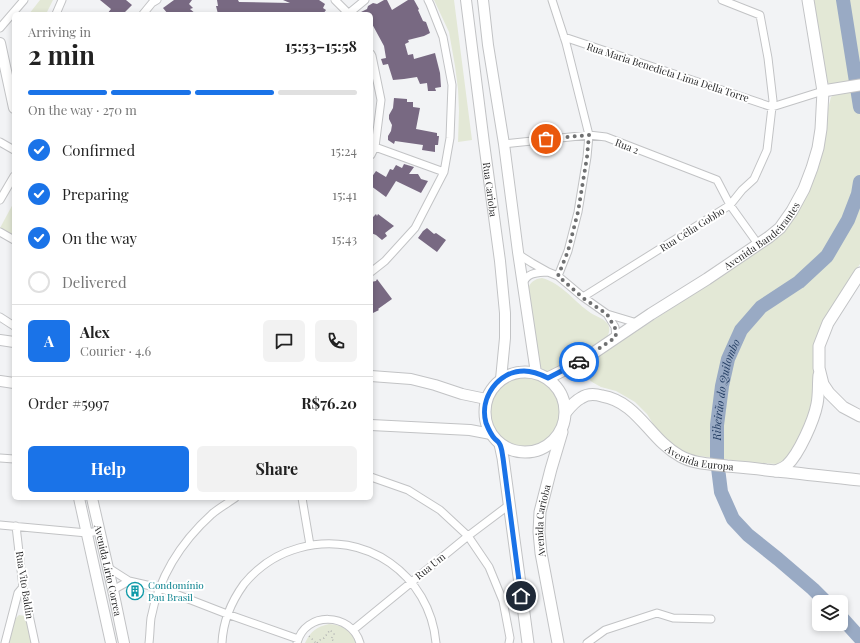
<!DOCTYPE html>
<html lang="en">
<head>
<meta charset="utf-8">
<style>
  :root { --surface:#fff; --page:#f2f2f2; --text:#222; --muted:#767676; --line:#e0e0e0; --accent:#1a73e8 }
  body { margin:0; font-family:"Playfair Display",serif; background:var(--page); color:var(--text); height:100vh; display:flex; flex-direction:column; font-size:15px; white-space:nowrap }
  * { box-sizing:border-box; margin:0 }
  p { font-size:13px; color:var(--muted) }
  .icon { flex:none; width:22px; height:22px; fill:none; stroke:currentColor; stroke-width:2; stroke-linecap:round; stroke-linejoin:round }
  .map { position:relative; flex:1; overflow:hidden }
  .drawer { position:absolute; left:12px; top:12px; width:361px; height:488px; display:flex; flex-direction:column; background:var(--surface); border-radius:6px; box-shadow:0 2px 6px #0003 }
  .drawer>* { flex:none }
  .tools { position:absolute; left:812px; top:595px; display:grid; gap:8px }
  .tools a { display:grid; place-items:center; width:36px; height:36px; border-radius:6px; background:var(--surface); box-shadow:0 2px 6px #0003; font-size:20px }
  .pin { position:absolute; display:grid; place-items:center; width:34px; height:34px; color:#fff; margin:-17px; border:2px solid #fff; border-radius:50%; box-shadow:0 1px 4px #0007 }
  .courier { position:absolute; display:grid; place-items:center; width:40px; height:40px; margin:-20px; border:3px solid #1a73e8; border-radius:50%; background:#fff; color:#222; box-shadow:0 1px 5px #0007 }
  .summary em { font-style:normal; font-weight:700 }
  .summary div { display:flex; flex-direction:column-reverse }
  .summary { display:flex; align-items:center; justify-content:space-between; height:68px; padding:0 16px }
  h1 { font-size:26px; font-weight:700; line-height:30px }
  .bar { display:grid; grid-template-columns:repeat(4,1fr); gap:6px 4px; align-content:center; height:48px; padding:0 16px }
  .bar i { height:5px; border-radius:3px; background:var(--line) }
  .bar .selected { background:var(--accent) }
  .bar p { grid-column:span 4 }
  .line { display:flex; align-items:center; gap:10px; padding:0 16px; border-top:1px solid var(--line) }
  .line div { flex:1 }
  .round { display:grid; place-items:center; flex:none; width:42px; height:42px; border-radius:6px; background:var(--page) }
  ol { padding:0 16px; list-style:none }
  li { display:flex; align-items:center; gap:12px; height:44px }
  li p { margin-inline-start:auto }
  li .icon { padding:4px; border-radius:50%; background:var(--accent); color:#fff; stroke-width:4 }
  li:last-child { color:var(--muted) }
  li i { width:22px; height:22px; border:2px solid var(--line); border-radius:50% }
  .action { display:flex; gap:8px; margin-top:auto; padding:8px 16px }
  .action a { flex:1; height:46px; border-radius:6px; background:var(--accent); color:#fff; font-size:16px; font-weight:700; line-height:46px; text-align:center }
  .action a+a { background:var(--page); color:var(--text) }
  .map>svg:first-child { display:block }
  .green { fill:#e3e8d6 }
  .lines { fill:none; stroke-linecap:round; stroke-linejoin:round }
  .river { stroke:#99aac4; stroke-width:14 }
  .building { fill:#786982 }
  .street-casing { stroke:#c2c3c5; stroke-width:9 }
  .secondary-casing { stroke:#c2c3c5; stroke-width:12 }
  .primary-casing { stroke:#c2c3c5; stroke-width:13 }
  .path { stroke:#aeafb0; stroke-width:1.5; stroke-dasharray:1 3; stroke-linecap:butt }
  .street { stroke:#fff; stroke-width:7 }
  .secondary { stroke:#fff; stroke-width:10 }
  .primary { stroke:#fff; stroke-width:11 }
  .done { stroke:#6f7071; stroke-width:4; stroke-dasharray:0 7.2 }
  .route { stroke:#1a73e8; stroke-width:5 }
  .labels { text-anchor:middle; stroke-width:4; stroke-linejoin:round; paint-order:stroke }
  .street-label { font-size:10px; fill:#29292a; stroke:#fff }
  .culture-label { font-size:10px; fill:#0d838f; stroke:#fff; text-anchor:start }
  .water-label { font-size:11px; font-style:italic; fill:#253f64; stroke:#fff }
</style>
</head>
<body>
<div class="map">
<svg width="860" height="643" viewBox="0 0 860 643">
  <rect width="100%" height="100%" fill="#f2f3f5"/>
  <path class="green" d="M40,0H53L46,14H29Z
    M434,0H454L472,140L458,142L459,111L458,89L455,66L449,32Z
    M813,0H860V82L832,86L827,82Z
    M860,91V264L823,321L816,374L814,393L810,411L804,430L787,459L777,464L755,463L691,455L677,449L665,438L655,427L647,414L635,402L616,391L601,387L592,382L586,376V366L591,361L756,253L808,191L817,169L823,150L826,130L828,109L831,97L836,94Z
    M14,202V238L0,231V228Z
    M542,278C561,283 573,300 588,311C594,316 602,317 607,323C611,328 609,333 607,338L554,372C547,373 542,370 538,364L528,290C529,283 534,279 542,278Z
    M488 412a37 37 0 1 1 74 0a37 37 0 1 1-74 0Z
    M19,615L25,616L27,619L32,643H9L15,619Z
    M329,624C342,625 352,630 356,643H305C311,631 316,627 329,624Z"/>
  <g class="lines">
    <g class="river">
      <path d="M843,0L860,107"/>
      <path id="s1" d="M826,602L813,589L778,559L748,535L733,519L721,492L717,460V425L722,386L728,359L741,330L761,307L799,282L827,256L848,220L858,194L860,182"/>
      <path d="M841,617L860,638"/>
    </g>
  </g>
  <path class="building" d="M100,0H126L132,5L123,14H107L111,9Z
    M174,0H192L189,4L193,8L190,9L196,14H168L163,8Z
    M217,0H238L239,2L290,3L283,0H319L325,4L323,8L326,10L323,14H218L216,6H218Z
    M384,0H387L392,10L408,0H414L419,9L418,10L423,21L426,22L430,33L424,36L408,40L409,42L405,44L408,55L413,54L414,59L435,53L440,73L441,87L435,88L436,91H428L427,83L420,84L417,77L404,79L393,80L388,64L383,65L381,59L386,58L384,46L371,22V14H357L367,9L368,6L373,3L377,4Z
    M394,98L407,99V102H413V107L420,108L416,129L437,133V136H439L438,145H435V152L422,150L423,145L395,141L394,144L388,140V136L391,131L392,125L389,119V115L393,108Z
    M404,164L414,167L409,174H418L421,179L428,181L421,193L396,181L386,197L371,186V178L376,171L386,177L390,169L393,170L396,165L402,168Z
    M376,214L377,216L378,214L394,226L385,233L387,236L382,240L376,235L371,233V219Z
    M427,228L434,234L436,233L446,240L437,252L418,238L423,231Z
    M377,279L392,299L378,309L379,310L373,313L371,309V282L376,281Z"/>
  <g class="lines">
    <g class="street-casing">
      <path id="street" d="M335,0L349,14
        M552,0L566,43L589,135L587,157L578,212L568,251L558,276
        M56,14L62,0
        M143,14L152,3L157,0
        M348,14L365,0
        M0,28L24,0
        M564,37L772,107L823,91
        M371,54L372,56L381,100L375,147L371,155
        M0,142L14,150
        M504,144L589,135L606,137L717,180L730,205L758,244
        M375,147L444,172
        M0,200L14,176
        M0,232L14,240
        M518,252L521,256L532,263L548,272L558,276L583,297L607,314L637,323
        M371,272L385,261L415,228L444,172L450,138L452,85L443,37L430,4L428,0
        M523,283C528,272 537,273 548,272
        M583,297L730,205L742,190L754,179L767,150L772,107L773,101L768,58L760,15L722,0
        M607,314L615,327L616,337
        M0,317L14,326
        M0,458L14,459
        M371,477L408,490L440,510L468,536L489,567L503,601L510,638L509,643
        M302,498L310,545
        M0,525L87,533L99,531
        M16,526L23,587L35,643
        M107,567L129,581L160,588L227,614L298,639
        M113,590L129,581
        M353,630L468,536L509,505
        M5,643L18,593L23,587
        M149,643C150,635 150,626 151,618C159,577 181,542 212,514C219,508 228,503 235,498
        M222,643C223,621 231,602 244,584C258,567 277,554 299,548C365,529 430,575 436,643
        M297,643C305,611 351,612 360,643
        M587,643L605,630L657,613L673,618L711,619"/>
    </g>
    <g class="secondary-casing">
      <g id="secondary">
        <path id="s2" d="M466,0L484,143L500,261L505,313V338L501,379"/>
        <path d="M483,0L488,45L504,144L518,252L536,373"/>
        <path d="M0,43L14,108"/>
        <path d="M0,340L14,342"/>
        <path d="M371,376L411,379L435,385L462,394L486,399"/>
        <path d="M0,381L14,383"/>
        <path d="M371,425L470,430L491,434"/>
        <path d="M79,498L111,643"/>
        <path id="s3" d="M92,498L113,590L124,643"/>
      </g>
    </g>
    <g class="primary-casing">
      <g id="primary">
        <path d="M823,91L860,85"/>
        <path d="M860,273L828,323L819,346V368L823,384L829,393L843,407L860,416"/>
        <circle cx="525" cy="412" r="40"/>
        <path id="s4" d="M548,378L580,362L651,314L707,279L769,237L780,228L792,211L804,189L812,168L818,148L821,129L823,91L808,0"/>
        <path id="s5" d="M566,412C570,407 575,401 581,398C587,394 595,394 602,396C638,402 650,440 680,456C694,464 711,464 727,466C740,467 753,468 766,470C798,473 829,477 860,480"/>
        <path d="M500,444L503,458L528,643"/>
        <path d="M776,471C780,469 784,468 787,465C799,454 814,420 817,404C819,394 818,385 819,375"/>
        <path id="s6" d="M558,643L541,553L539,532L540,512L551,469L562,432"/>
      </g>
    </g>
    <path class="path" d="M309,636L316,643
      M317,643L321,639L324,638L330,630L334,634L331,639L334,641V643"/>
    <use href="#street" class="street"/>
    <use href="#secondary" class="secondary"/>
    <use href="#primary" class="primary"/>
  </g>
  <g class="lines">
    <path class="done" d="M546,139L589,135L587,157L578,212L568,251L558,276L583,298L607,314L615,328L616,337L579,362"/>
    <path class="route" d="M521,596L503,458C502,453 502,447 499,443C498,441 496,440 495,439C491,435 488,428 486,423C479,398 498,371 524,371C533,371 540,374 548,378L579,362"/>
  </g>
  <defs>
    <g id="building-ring" transform="scale(0.9)"><circle r="9.5" fill="#fff" stroke="#0f9aa8" stroke-width="1.5"/><path d="M-4-6H4V6H1V3H-1V6H-4ZM-2.5-4.3h1.7v1.8h-1.7ZM.8-4.3h1.7v1.8H.8ZM-2.5-1h1.7V.8h-1.7ZM.8-1h1.7V.8H.8Z" fill="#0f9aa8"/></g>
  </defs>
  <g fill-rule="evenodd">
    <use href="#building-ring" x="135" y="591"/>
  </g>
  <g class="labels">
    <g class="street-label">
      <text transform="translate(668 72) rotate(18)" y="4">Rua Maria Benedicta Lima Della Torre</text>
      <text transform="translate(627 146) rotate(21)" y="4">Rua 2</text>
      <text dy="4" stroke="none"><textPath href="#s2" startOffset="191">Rua Carioba</textPath></text>
      <text transform="translate(692 229) rotate(-32)" y="4">Rua Célia Gobbo</text>
      <text dy="4" stroke="none"><textPath href="#s4" startOffset="258">Avenida Bandeirantes</textPath></text>
      <text dy="4" stroke="none"><textPath href="#s5" startOffset="162">Avenida Europa</textPath></text>
      <text dy="4" stroke="none"><textPath href="#s6" startOffset="124">Avenida Carioba</textPath></text>
      <text transform="translate(430 566) rotate(-39)" y="4">Rua Um</text>
      <text dy="4" stroke="none"><textPath href="#s3" startOffset="74">Avenida Lírio Correa</textPath></text>
      <text transform="translate(25 585) rotate(81)" y="4">Rua Vito Baldin</text>
    </g>
    <g class="culture-label">
      <text x="148" y="589">Condomínio<tspan x="148" dy="12">Pau Brasil</tspan></text>
    </g>
    <g class="water-label">
      <text dy="4" stroke="none"><textPath href="#s1" startOffset="258">Ribeirão do Quilombo</textPath></text>
    </g>
  </g>
</svg>
<div class="tools">
<a><svg class="icon" aria-label="layers" viewBox="0 0 24 24"><path d="M12 4l9 5-9 5-9-5zM3 14l9 5 9-5"/></svg></a>
</div>
<div class="pin" style="left:546px;top:139px;background:#ea580c"><svg class="icon" aria-label="bag" viewBox="0 0 24 24"><path d="M5 8h14l-1 12H6zM9 8a3 3 0 0 1 6 0"/></svg></div>
<div class="pin" style="left:521px;top:596px;background:#1f2937"><svg class="icon" aria-label="home" viewBox="0 0 24 24"><path d="M3 11l9-7 9 7M6 9v11h12V9"/></svg></div>
<div class="courier" style="left:579px;top:362px"><svg class="icon" aria-label="car" viewBox="0 0 24 24"><path d="M5 17H2v-5l4-1 3-4h7l3 4 3 1v5h-3M9 17h6M6 11h13"/><circle cx="7" cy="17" r="2"/><circle cx="17" cy="17" r="2"/></svg></div>
<section class="drawer">
<div class="summary"><div><h1>2 min</h1><p>Arriving in</p></div><em>15:53–15:58</em></div>
<div class="bar"><i class="selected"></i><i class="selected"></i><i class="selected"></i><i></i><p>On the way · 270 m</p></div>
<ol>
<li><svg class="icon" aria-label="check" viewBox="0 0 24 24"><path d="M5 12l5 5 9-10"/></svg>Confirmed<p>15:24</p></li>
<li><svg class="icon" aria-label="check" viewBox="0 0 24 24"><path d="M5 12l5 5 9-10"/></svg>Preparing<p>15:41</p></li>
<li><svg class="icon" aria-label="check" viewBox="0 0 24 24"><path d="M5 12l5 5 9-10"/></svg>On the way<p>15:43</p></li>
<li><i></i>Delivered</li>
</ol>
<div class="line" style="height:72px"><b class="round" style="background:var(--accent);color:#fff">A</b><div><b>Alex</b><p>Courier · 4.6</p></div><a class="round"><svg class="icon" aria-label="chat" viewBox="0 0 24 24"><path d="M4 5h16v11H9l-5 4z"/></svg></a><a class="round"><svg class="icon" aria-label="phone" viewBox="0 0 24 24"><path d="M5 4h4l2 5-3 2q2 4 5 5l2-3 5 2v4C11 20 4 13 5 4z"/></svg></a></div>
<div class="line" style="height:52px"><div>Order #5997</div><b>R$76.20</b></div>
<div class="action"><a>Help</a><a>Share</a></div>
</section>
</div>
</body>
</html>
